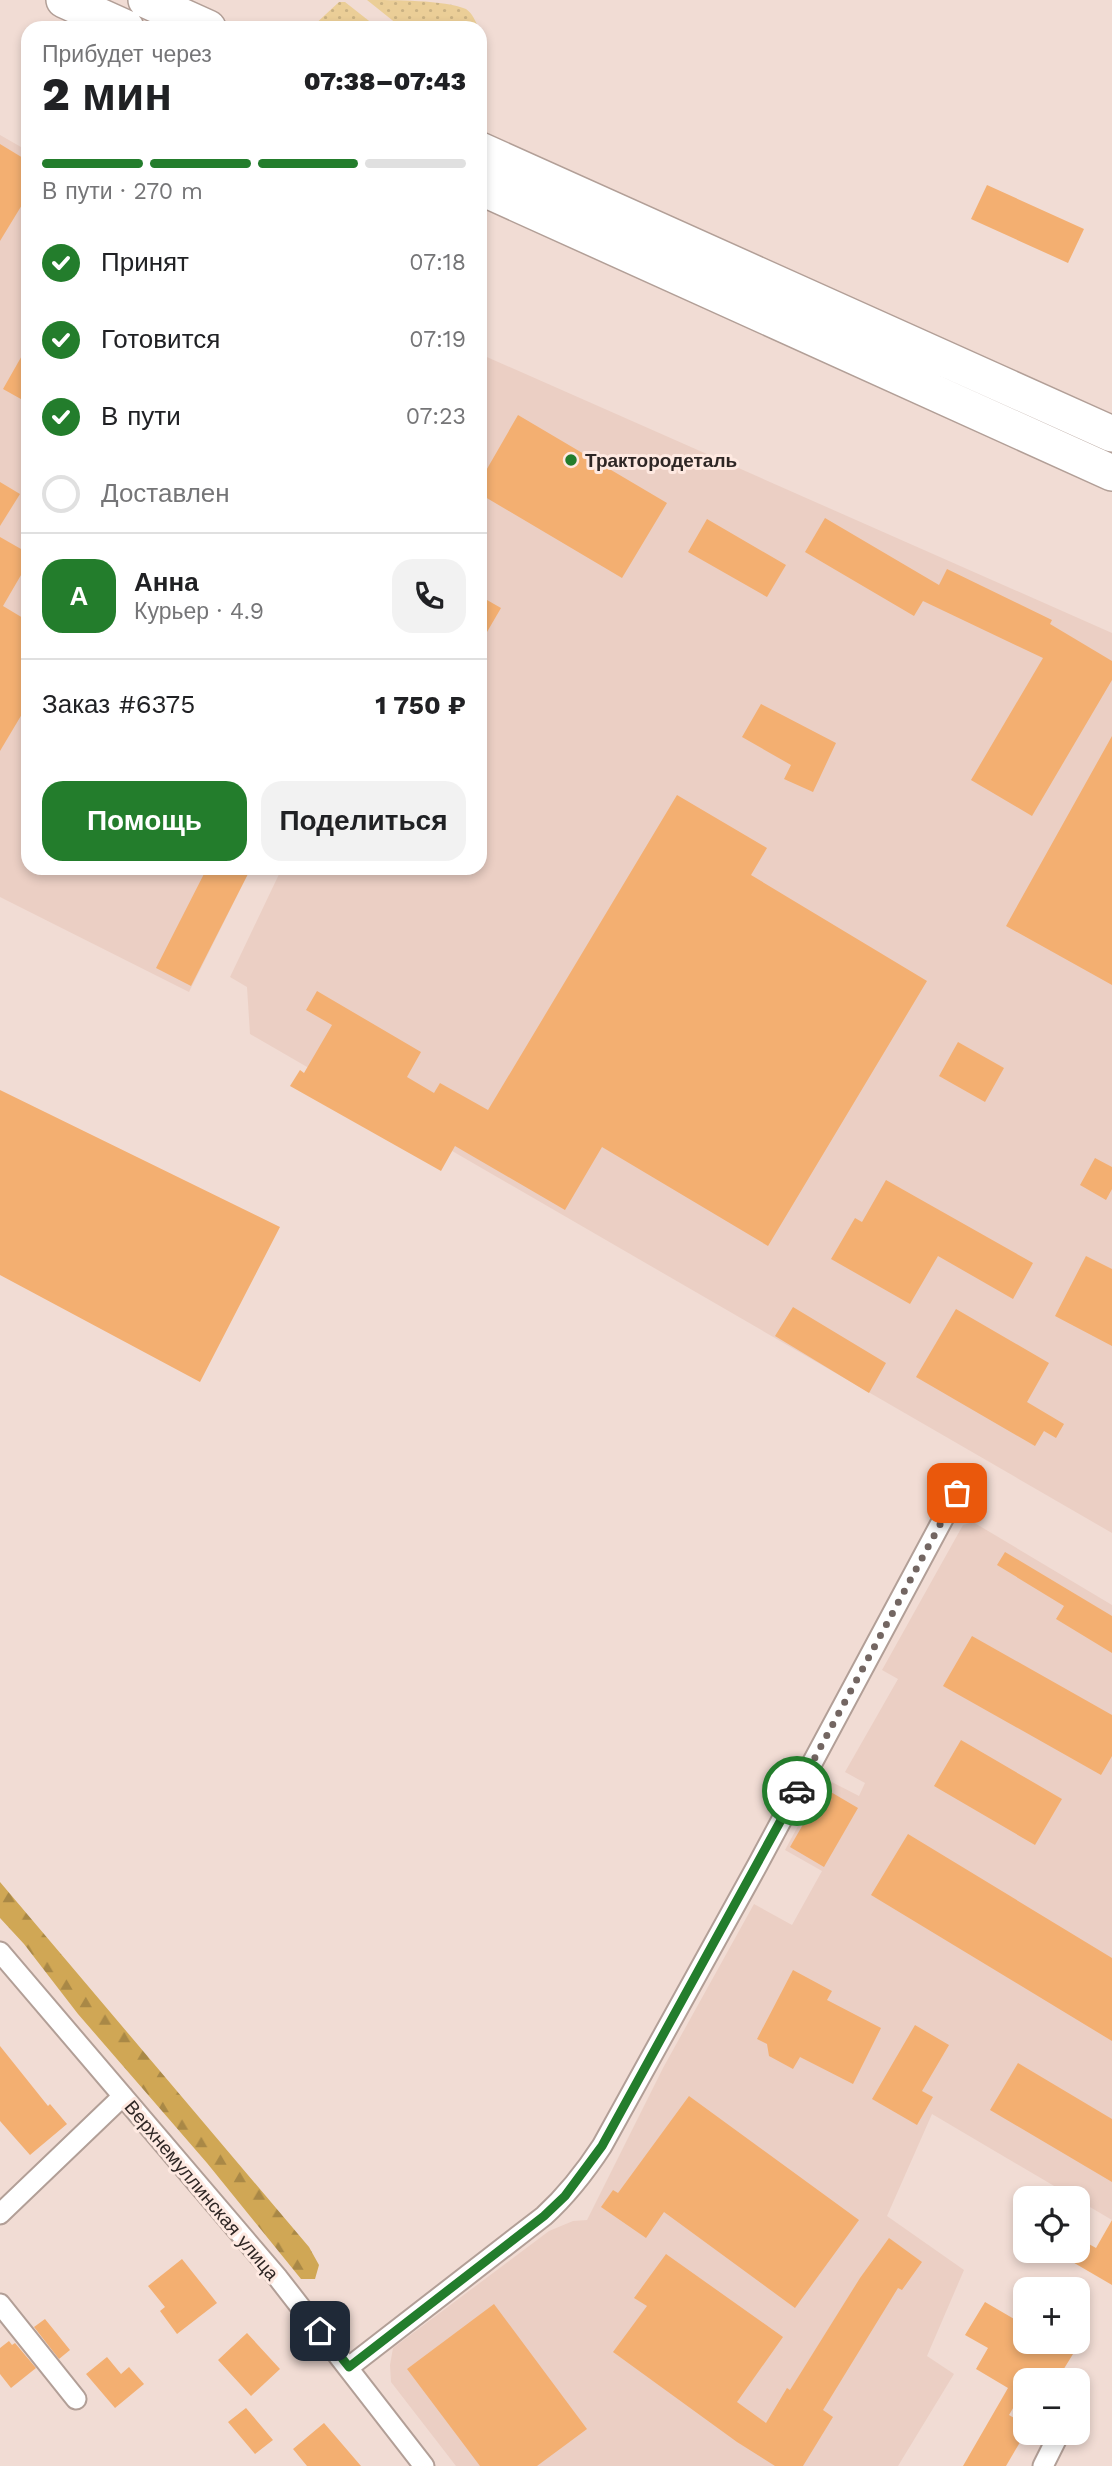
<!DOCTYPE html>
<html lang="ru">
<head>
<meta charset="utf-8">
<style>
  :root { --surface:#fff; --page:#f2f2f2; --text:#202124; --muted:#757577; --line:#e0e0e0; --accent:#237d2c }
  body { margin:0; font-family:"Work Sans",sans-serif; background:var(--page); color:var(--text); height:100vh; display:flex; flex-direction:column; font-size:26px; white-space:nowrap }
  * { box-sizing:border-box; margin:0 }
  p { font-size:23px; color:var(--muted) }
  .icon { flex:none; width:38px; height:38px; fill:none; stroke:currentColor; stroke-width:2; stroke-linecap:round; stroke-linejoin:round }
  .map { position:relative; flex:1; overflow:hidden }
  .panel { position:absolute; left:21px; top:21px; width:466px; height:854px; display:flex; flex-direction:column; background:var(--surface); border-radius:21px; box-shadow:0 4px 10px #0003 }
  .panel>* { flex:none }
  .tools { position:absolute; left:1013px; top:2186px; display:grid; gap:14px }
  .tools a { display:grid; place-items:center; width:77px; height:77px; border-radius:14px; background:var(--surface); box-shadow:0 4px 10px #0003; font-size:35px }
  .pin { position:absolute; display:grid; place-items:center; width:60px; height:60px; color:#fff; margin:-30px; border-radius:14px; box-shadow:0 4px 10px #0006 }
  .courier { position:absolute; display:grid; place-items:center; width:70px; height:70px; margin:-35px; border:5px solid #237d2c; border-radius:50%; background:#fff; color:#222; box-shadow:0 2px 9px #0007 }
  .overview em { font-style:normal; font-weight:800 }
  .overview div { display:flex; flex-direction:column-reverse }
  .overview { display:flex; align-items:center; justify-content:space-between; height:119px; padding:0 21px }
  h1 { font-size:46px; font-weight:800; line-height:52px }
  .bar { display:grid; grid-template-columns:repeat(4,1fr); gap:10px 7px; align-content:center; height:84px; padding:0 21px }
  .bar i { height:9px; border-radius:5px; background:var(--line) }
  .bar .selected { background:var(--accent) }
  .bar p { grid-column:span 4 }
  .line { display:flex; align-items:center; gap:18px; padding:0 21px; border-top:2px solid var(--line) }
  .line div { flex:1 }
  .round { display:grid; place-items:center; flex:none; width:74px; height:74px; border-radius:21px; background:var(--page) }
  ol { padding:0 21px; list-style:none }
  li { display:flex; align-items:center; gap:21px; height:77px }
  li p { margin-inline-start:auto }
  li .icon { padding:7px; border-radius:50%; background:var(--accent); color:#fff; stroke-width:4 }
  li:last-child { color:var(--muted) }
  li i { width:38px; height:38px; border:4px solid var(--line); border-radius:50% }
  .primary-button { display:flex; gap:14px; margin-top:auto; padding:14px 21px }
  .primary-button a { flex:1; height:80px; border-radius:21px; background:var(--accent); color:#fff; font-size:28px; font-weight:800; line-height:80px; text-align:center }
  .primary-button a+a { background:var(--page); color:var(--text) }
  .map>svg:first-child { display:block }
  .built { fill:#ebcfc4 }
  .grass { fill:url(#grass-dots) }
  .forest { fill:url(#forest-firs) }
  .building { fill:#f3af71 }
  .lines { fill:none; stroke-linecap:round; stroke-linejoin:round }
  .street-casing { stroke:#b29f97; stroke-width:23 }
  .highway-casing { stroke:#b29f97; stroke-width:38 }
  .street { stroke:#fff; stroke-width:19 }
  .highway { stroke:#fff; stroke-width:35 }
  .done { stroke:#736662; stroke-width:7; stroke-dasharray:0 12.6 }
  .route { stroke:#237d2c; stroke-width:9 }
  .poi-dot { fill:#237d2c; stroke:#fee9e1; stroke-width:2.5 }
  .labels { text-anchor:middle; stroke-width:6; stroke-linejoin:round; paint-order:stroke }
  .poi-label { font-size:19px; font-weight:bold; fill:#2f2725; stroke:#fee9e1; text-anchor:start }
  .street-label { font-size:19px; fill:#2f2725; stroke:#fee9e1 }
</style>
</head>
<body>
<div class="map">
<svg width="1112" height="2466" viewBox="0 0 1112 2466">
  <defs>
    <pattern id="grass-dots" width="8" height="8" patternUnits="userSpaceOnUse" patternTransform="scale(1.75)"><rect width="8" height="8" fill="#ebce97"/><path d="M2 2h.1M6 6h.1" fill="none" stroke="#cab182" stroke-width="1.8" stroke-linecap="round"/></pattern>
    <pattern id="forest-firs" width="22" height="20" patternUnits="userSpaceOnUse" patternTransform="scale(1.75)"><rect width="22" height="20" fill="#d0a755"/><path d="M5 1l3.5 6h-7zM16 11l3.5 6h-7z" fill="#a98846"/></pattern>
  </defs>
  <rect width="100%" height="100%" fill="#f1dcd4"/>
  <path class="built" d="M0,135L28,151V868H251L189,992L0,897Z
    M480,354L1112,633V1533L250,1034L247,987L230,977L282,868H480Z
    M973,1522L1112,1605V2220L932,2114L887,2216L964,2270L927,2356L954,2374L898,2466H456L391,2382L390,2365L393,2348L549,2231L573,2221L587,2220L663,2068L754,1904L792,1925L822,1871L785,1850L824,1778L859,1796L865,1783L845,1772L898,1679L882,1670L963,1525Z"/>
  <path class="grass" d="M367,0C393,0 445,0 466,9C473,14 475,21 479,28H402Z
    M339,2H345L378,28H311Z"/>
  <path class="forest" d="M0,1882L309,2247L319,2265L315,2279H301L207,2163L78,2014L24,1944L0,1918Z"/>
  <path class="building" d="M0,144L28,161V195L0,241Z
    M987,185L1084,229L1068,263L971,219Z
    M28,345V403L3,389Z
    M518,415L667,503L622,578L480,494V481Z
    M0,482L20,494L0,526Z
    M825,518L939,585L947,569L1052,620L1050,624L1112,661V680L1032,816L971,780L1043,658L923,601L914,616L805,552Z
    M707,519L786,565L767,597L688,552Z
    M0,537L28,553V563L3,606L28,621V704L0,751Z
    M480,596L501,608L480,644Z
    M761,704L836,743L813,792L784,779L791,765L742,737Z
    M1112,736V985L1006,926Z
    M677,795L767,848L751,875L927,981L768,1246L602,1147L565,1210L455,1146L441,1171L290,1086L300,1070L304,1073L332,1025L306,1010L317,991L421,1052L407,1077L434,1093L440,1083L488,1110Z
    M207,868H251L191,986L156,968Z
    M958,1042L1004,1068L985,1102L939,1076Z
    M0,1090L280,1227L200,1382L0,1275Z
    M1095,1158L1112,1167V1189L1106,1200L1080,1185Z
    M886,1180L1033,1263L1013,1299L938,1256L910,1304L831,1259L855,1218L862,1222Z
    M1086,1256L1112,1269V1346L1055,1316Z
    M793,1307L886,1363L869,1393L775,1336Z
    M956,1309L1049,1363L1027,1402L1064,1424L1056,1438L1044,1431L1035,1446L916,1377Z
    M1005,1552L1112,1616V1653L1056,1619L1064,1606L997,1565Z
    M972,1636L1112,1715V1756L1101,1775L943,1686Z
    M961,1740L1062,1799L1035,1845L934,1786Z
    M824,1788L858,1808L824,1867L790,1847Z
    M908,1834L1112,1958V2041L871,1895Z
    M793,1970L832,1991L827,2000L881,2028L853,2084L800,2057L793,2069L769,2056L767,2044L757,2039Z
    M915,2025L949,2045L922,2091L933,2097L917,2125L872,2099Z
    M0,2046L48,2106L50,2104L67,2124L30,2155L0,2121Z
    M1018,2063L1112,2119V2182L990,2110Z
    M689,2096L859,2220L795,2308L664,2212L646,2238L601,2207L613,2190L618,2193Z
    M1112,2220V2285L1052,2250H1078V2238L1096,2248Z
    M889,2238L922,2262L902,2290L898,2288L823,2410L833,2417L803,2466H775L737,2442L613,2352L647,2306L634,2298L666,2254L783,2337L737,2402L766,2423L787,2388L790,2390L860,2278Z
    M182,2259L217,2303L177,2334L160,2311L165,2307L148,2286Z
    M985,2302L1026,2326V2342H1052L1073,2354L1057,2380H1026V2386L1009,2415L1026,2425V2432L1006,2466H963L1008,2388L976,2369L988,2348L965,2335Z
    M494,2304L587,2429L537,2466H480L407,2369Z
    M45,2319L70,2350L59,2359L34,2327Z
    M247,2333L280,2369L251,2396L218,2360Z
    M9,2341L12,2345L15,2343L36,2368L11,2388L0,2374V2348Z
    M107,2357L121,2374L129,2367L144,2384L115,2408L86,2374Z
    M246,2408L273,2440L255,2454L228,2422Z
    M324,2423L361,2466H307L293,2449Z"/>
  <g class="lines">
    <g class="street-casing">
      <path id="street" d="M0,1952L278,2278L424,2466
        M0,2214L123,2096
        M0,2304L76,2399
        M349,2367L544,2216C567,2195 585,2172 602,2146L758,1864L957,1493
        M1043,2466L1060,2432"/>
    </g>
    <g class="highway-casing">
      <path id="highway" d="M64,0L126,28
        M146,0L208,28
        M480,150L1112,434
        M480,187L1112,473"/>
    </g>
    <use href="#street" class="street"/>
    <use href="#highway" class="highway"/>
  </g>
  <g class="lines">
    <path class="done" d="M797,1791L957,1493"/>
    <path class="route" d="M320,2331L349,2367L544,2216L565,2196L602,2146L797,1791"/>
  </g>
  <circle class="poi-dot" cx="571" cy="460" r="7"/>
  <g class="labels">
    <g class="poi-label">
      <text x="585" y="467">Трактородеталь</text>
    </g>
    <g class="street-label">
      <text transform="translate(202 2190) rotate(50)" y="7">Верхнемуллинская улица</text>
    </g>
  </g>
</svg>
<div class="tools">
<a><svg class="icon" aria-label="locate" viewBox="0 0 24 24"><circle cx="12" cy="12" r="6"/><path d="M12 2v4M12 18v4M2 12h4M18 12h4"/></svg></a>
<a>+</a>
<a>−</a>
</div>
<div class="pin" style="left:957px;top:1493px;background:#ea580c"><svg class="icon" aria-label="bag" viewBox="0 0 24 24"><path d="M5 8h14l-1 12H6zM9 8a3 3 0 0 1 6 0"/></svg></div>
<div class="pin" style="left:320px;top:2331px;background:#1f2937"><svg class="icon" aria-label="home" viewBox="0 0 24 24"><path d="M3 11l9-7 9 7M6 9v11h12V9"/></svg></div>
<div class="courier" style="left:797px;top:1791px"><svg class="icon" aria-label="car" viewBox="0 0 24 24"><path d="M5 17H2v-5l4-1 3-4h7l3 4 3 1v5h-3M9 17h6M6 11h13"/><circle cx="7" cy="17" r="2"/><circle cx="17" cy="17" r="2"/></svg></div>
<section class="panel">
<div class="overview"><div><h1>2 мин</h1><p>Прибудет через</p></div><em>07:38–07:43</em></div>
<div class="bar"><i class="selected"></i><i class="selected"></i><i class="selected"></i><i></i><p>В пути · 270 m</p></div>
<ol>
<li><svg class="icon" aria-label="check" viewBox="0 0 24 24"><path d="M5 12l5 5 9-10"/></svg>Принят<p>07:18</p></li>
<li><svg class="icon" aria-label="check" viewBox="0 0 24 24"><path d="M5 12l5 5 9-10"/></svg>Готовится<p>07:19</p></li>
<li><svg class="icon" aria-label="check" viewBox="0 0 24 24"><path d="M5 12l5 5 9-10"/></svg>В пути<p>07:23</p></li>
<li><i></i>Доставлен</li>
</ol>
<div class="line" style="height:126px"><b class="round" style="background:var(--accent);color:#fff">А</b><div><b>Анна</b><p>Курьер · 4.9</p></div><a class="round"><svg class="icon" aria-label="phone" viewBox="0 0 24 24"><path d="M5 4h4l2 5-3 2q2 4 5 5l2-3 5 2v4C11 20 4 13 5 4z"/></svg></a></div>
<div class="line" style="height:91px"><div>Заказ #6375</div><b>1 750 ₽</b></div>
<div class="primary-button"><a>Помощь</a><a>Поделиться</a></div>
</section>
</div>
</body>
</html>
